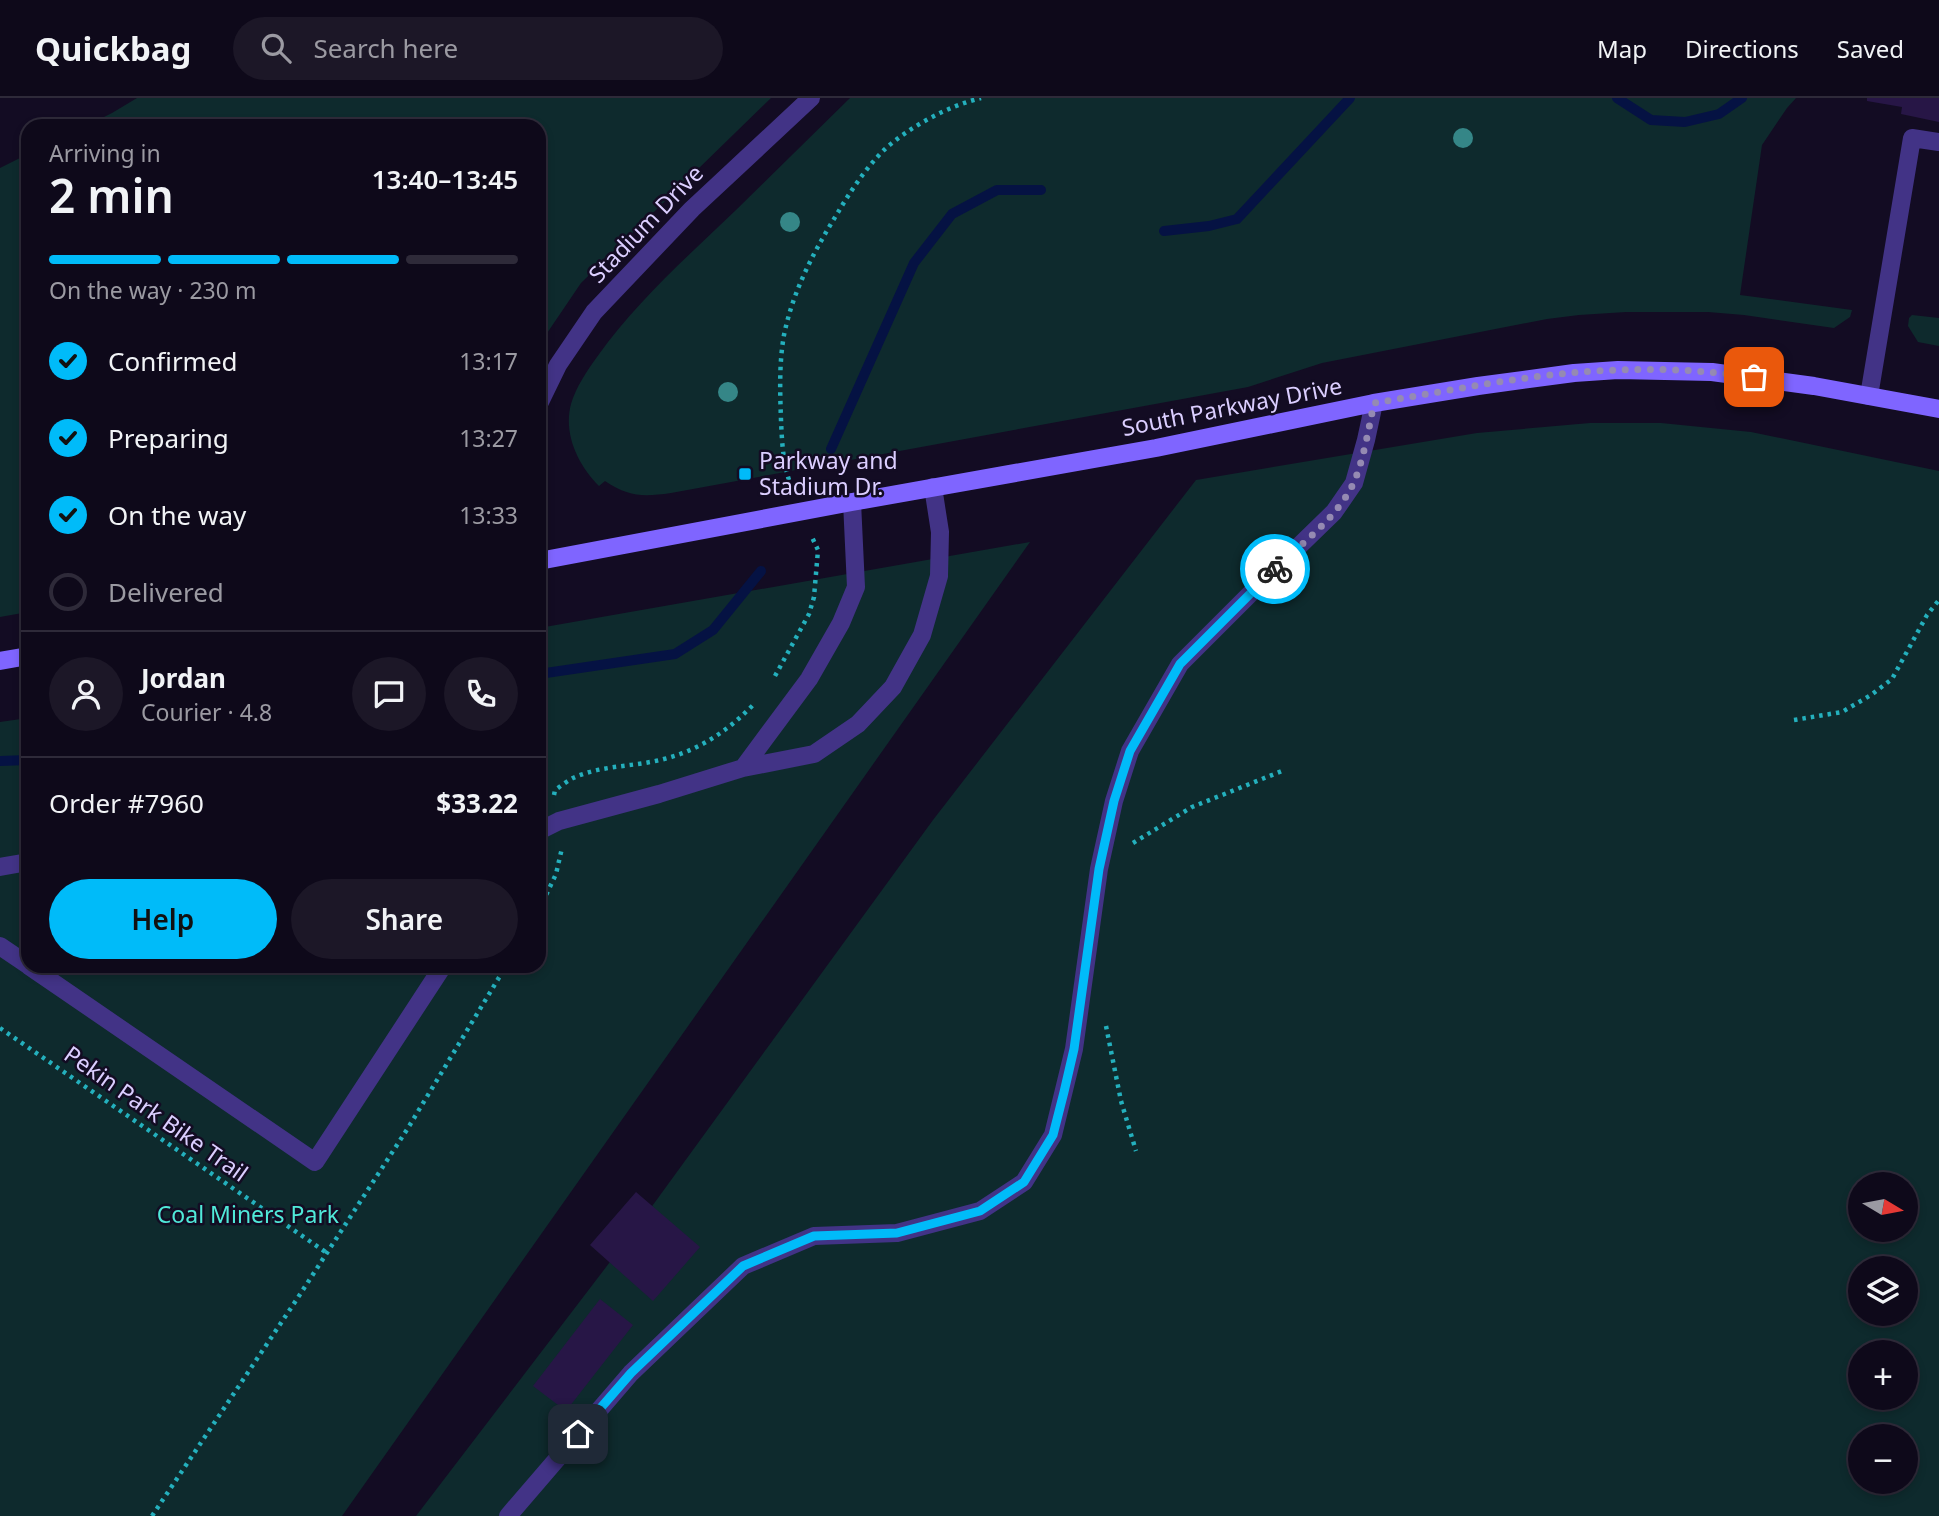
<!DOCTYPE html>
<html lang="en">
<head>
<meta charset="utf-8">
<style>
  :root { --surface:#0e091a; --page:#1c1727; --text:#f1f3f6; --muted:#9b9aa2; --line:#2e2a39; --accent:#00bbf9 }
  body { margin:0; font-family:"Noto Sans",sans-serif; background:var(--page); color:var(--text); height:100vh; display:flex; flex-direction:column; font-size:26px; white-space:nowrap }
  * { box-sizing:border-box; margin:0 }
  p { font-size:23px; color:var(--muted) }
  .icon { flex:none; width:38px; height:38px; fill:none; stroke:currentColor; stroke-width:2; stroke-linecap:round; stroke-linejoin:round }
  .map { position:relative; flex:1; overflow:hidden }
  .panel { position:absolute; left:21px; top:21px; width:525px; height:854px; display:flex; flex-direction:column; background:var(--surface); border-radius:21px; box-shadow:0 4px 10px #0003,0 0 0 2px var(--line) }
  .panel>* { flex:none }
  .needle { width:46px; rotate:100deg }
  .fabs { position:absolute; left:1848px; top:1074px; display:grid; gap:14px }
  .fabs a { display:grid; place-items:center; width:70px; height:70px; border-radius:50%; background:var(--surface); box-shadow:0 4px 10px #0003,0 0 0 2px var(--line); font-size:35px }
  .pin { position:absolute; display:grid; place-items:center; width:60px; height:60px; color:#fff; margin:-30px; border-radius:14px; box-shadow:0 4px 10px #0006 }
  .courier { position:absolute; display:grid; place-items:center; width:70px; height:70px; margin:-35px; border:5px solid #00bbf9; border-radius:50%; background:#fff; color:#222; box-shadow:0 2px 9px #0007 }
  .overview em { font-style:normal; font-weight:600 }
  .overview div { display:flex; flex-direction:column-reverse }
  .overview { display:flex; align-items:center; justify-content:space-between; height:119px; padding:0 28px }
  h1 { font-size:46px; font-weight:600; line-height:52px }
  .bar { display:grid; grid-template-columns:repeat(4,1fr); gap:10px 7px; align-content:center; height:84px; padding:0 28px }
  .bar i { height:9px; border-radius:5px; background:var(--line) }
  .bar .on { background:var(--accent) }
  .bar p { grid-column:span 4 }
  .line { display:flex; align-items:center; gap:18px; padding:0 28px; border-top:2px solid var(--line) }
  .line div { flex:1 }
  .round { display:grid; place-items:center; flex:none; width:74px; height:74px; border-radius:37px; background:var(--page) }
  ol { padding:0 28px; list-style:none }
  li { display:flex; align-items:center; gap:21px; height:77px }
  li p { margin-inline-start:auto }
  li .icon { padding:7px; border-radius:50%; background:var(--accent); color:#111; stroke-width:4 }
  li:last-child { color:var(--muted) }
  li i { width:38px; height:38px; border:4px solid var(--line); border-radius:50% }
  .action { display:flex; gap:14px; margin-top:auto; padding:14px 28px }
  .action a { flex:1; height:80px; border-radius:42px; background:var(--accent); color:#111; font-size:28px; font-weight:600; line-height:80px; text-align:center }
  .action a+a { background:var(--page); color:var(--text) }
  header { display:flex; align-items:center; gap:42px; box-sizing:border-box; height:98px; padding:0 35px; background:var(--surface); border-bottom:2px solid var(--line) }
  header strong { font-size:33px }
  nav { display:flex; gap:38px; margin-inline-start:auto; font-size:24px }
  .search { width:490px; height:63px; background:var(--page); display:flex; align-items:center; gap:18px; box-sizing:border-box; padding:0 24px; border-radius:38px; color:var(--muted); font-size:26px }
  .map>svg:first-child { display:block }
  .green { fill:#0e2a2d; fill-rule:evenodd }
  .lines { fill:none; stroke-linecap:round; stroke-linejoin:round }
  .stream { stroke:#051243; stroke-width:10 }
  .building { fill:#271646 }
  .path { stroke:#24b0bd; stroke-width:4.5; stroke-dasharray:3.5 5; stroke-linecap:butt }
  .lane { stroke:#423386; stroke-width:18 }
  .street { stroke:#423386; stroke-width:18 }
  .secondary { stroke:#7f65ff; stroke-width:18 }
  .tree { fill:#358687 }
  .done { stroke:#958ab2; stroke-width:7; stroke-dasharray:0 12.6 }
  .route { stroke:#00bbf9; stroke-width:9 }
  .poi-dot { fill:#00bbf9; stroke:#130c23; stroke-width:2.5 }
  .labels { text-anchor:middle; stroke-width:5; stroke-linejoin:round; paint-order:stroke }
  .street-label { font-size:23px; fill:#dbceff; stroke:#130c23 }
  .poi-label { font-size:23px; fill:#dbceff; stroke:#130c23; text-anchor:start }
  .park-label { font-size:23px; fill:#50e9d9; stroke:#130c23 }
</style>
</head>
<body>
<header>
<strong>Quickbag</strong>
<div class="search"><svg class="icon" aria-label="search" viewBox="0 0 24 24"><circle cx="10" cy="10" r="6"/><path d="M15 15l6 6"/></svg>Search here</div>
<nav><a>Map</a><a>Directions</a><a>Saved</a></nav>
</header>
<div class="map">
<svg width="1939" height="1418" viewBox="0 0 1939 1418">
  <rect width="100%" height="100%" fill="#130c23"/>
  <path class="green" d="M137,0H771L581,185L539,247V28H86L112,15Z
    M850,0H1796L1787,10L1762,47L1740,197L1852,212L1850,219L1834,230L1744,217L1708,214H1626L1579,217L1547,221L1322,265L1248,289L671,395C643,399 629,399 605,383L599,388C578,367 563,336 571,306C576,289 587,273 597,259C636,204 687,159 736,112C774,75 812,37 850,0Z
    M28,56V514L0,519V70Z
    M1912,217L1939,220V248L1918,244L1908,228L1909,220Z
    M1590,325H1661L1751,334L1939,373V1418H416L642,1122L933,722L1196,382L1477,335ZM1860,1087H1906V1132H1860ZM1860,1171H1906V1216H1860ZM1860,1255H1906V1300H1860ZM1860,1339H1906V1384H1860Z
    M1030,444L342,1418H0V624L28,620V868H539V530Z"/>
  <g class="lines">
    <path class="stream" d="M1617,0L1651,22L1685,24L1719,16L1742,0
      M1164,133L1209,128L1237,121L1350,0
      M831,351L914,165L952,116L997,92H1041
      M539,576L675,556L713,532L761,473
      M0,663L28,662"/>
  </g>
  <path class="building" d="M1867,0H1939V24L1901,16L1902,9L1867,3Z
    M636,1094L700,1149L653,1203L590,1147Z
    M600,1201L633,1227L566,1313L533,1288Z"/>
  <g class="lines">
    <path class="path" d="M792,390C783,369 782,345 781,322C780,294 779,265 784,237C793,193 813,155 837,116C850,94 865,71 884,52C909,29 948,8 981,0
      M775,578L809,516L814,499L818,452L811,437
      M1794,622L1842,614L1871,597L1892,581L1927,517L1939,502
      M554,697L555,692C561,688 567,683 573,680C601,667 634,669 664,661C700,652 729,632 755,605
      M1133,745L1192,709L1282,673
      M539,812L556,776L562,750
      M1106,928L1121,1003L1136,1053
      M0,930L327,1155
      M152,1418L297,1201L408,1030L506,868"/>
    <path class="lane" d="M1869,298L1912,40L1939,44
      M852,404L856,489L841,525L809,581L743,670L814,656L858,626L893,589L922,537L939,478L940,434L933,389
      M539,733L559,723L659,696L743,670
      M0,769L28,764
      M0,848L28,867
      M29,868L315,1064L443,868
      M508,1418L631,1275L743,1168L814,1138L897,1135L980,1113L1024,1084L1053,1037L1074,951L1099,771L1114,703L1130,653L1180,566L1262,484L1334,414L1354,385L1366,342L1374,305"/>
    <path class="street" d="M539,306L558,267L594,214L692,111L811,0"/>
    <path class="secondary" d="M539,463L852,404L1156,350L1374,305L1478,288L1574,275L1618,272L1712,274L1814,288L1939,311
      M0,563L28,558"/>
  </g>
  <g class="tree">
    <circle cx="1463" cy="40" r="10"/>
    <circle cx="790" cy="124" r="10"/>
    <circle cx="728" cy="294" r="10"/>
  </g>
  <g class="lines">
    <path class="done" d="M1275,471C1302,445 1337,420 1353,386C1363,365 1369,329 1374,305C1455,292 1537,274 1619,272C1664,270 1709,273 1754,279"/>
    <path class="route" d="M578,1336L631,1275L743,1168L814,1138L897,1135L980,1113L1024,1084L1053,1037L1064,994L1074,951L1099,771L1114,703L1130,653L1180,566L1275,471"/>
  </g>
  <rect class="poi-dot" x="738" y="369" width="14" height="14" rx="3.5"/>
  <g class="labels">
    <g class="street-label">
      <text transform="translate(646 126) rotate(-46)" y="8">Stadium Drive</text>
      <text transform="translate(1232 309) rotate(-11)" y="8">South Parkway Drive</text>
      <text transform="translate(156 1016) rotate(35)" y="8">Pekin Park Bike Trail</text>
    </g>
    <g class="poi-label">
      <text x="759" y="371">Parkway and<tspan x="759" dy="26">Stadium Dr.</tspan></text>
    </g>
    <g class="park-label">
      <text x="248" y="1125">Coal Miners Park</text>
    </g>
  </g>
</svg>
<div class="fabs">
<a><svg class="needle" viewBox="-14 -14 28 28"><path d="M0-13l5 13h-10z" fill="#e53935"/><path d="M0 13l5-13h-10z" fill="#9b9aa2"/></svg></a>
<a><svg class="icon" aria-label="layers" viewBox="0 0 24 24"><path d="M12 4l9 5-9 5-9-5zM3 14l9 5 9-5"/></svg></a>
<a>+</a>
<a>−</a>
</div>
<div class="pin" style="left:1754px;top:279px;background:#ea580c"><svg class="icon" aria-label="bag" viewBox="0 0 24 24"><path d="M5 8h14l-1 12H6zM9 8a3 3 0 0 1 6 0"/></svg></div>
<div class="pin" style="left:578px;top:1336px;background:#1f2937"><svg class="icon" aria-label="home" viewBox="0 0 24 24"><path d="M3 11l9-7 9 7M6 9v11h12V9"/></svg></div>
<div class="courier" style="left:1275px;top:471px"><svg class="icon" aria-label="bike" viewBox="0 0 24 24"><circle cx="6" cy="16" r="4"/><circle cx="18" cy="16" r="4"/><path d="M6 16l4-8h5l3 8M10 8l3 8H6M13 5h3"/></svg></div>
<section class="panel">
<div class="overview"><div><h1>2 min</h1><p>Arriving in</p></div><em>13:40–13:45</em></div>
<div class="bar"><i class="on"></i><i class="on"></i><i class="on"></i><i></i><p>On the way · 230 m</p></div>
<ol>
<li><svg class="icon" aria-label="check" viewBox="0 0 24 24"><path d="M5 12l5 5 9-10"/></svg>Confirmed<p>13:17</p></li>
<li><svg class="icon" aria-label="check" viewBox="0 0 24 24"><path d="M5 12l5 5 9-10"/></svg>Preparing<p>13:27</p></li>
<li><svg class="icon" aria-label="check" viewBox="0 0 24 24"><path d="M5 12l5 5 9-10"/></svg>On the way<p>13:33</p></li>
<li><i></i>Delivered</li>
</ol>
<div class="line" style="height:126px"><a class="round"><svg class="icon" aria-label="person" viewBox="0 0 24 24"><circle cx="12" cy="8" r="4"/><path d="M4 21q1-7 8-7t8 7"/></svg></a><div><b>Jordan</b><p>Courier · 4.8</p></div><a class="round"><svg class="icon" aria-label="chat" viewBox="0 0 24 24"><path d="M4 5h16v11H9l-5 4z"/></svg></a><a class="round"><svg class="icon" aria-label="phone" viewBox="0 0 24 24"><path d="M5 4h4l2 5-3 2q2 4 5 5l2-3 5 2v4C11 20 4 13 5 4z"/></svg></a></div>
<div class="line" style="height:91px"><div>Order #7960</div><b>$33.22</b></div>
<div class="action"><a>Help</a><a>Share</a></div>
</section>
</div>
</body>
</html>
